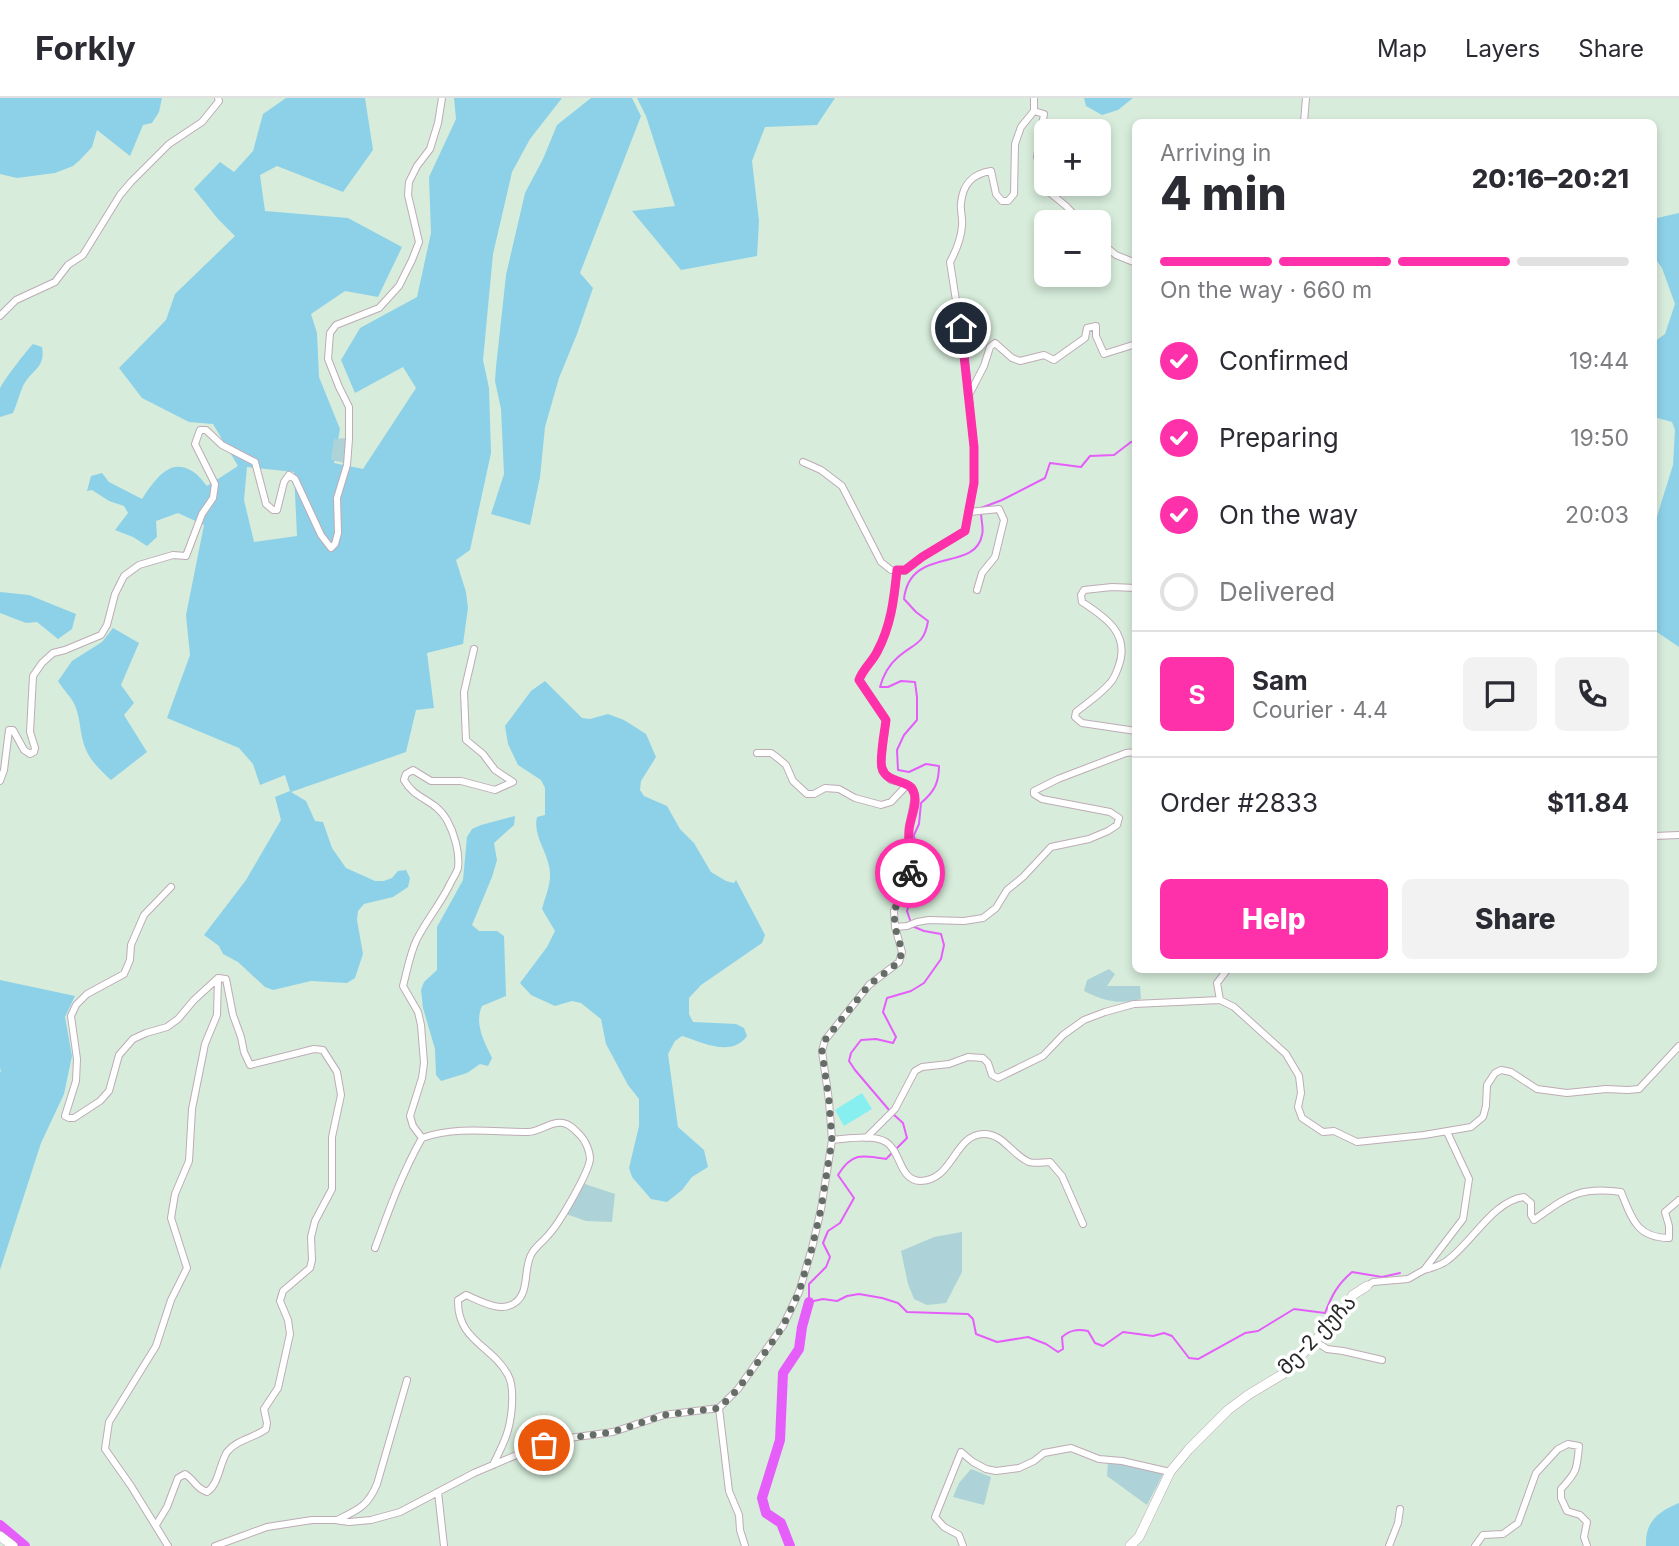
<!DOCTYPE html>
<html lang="en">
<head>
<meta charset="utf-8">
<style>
  :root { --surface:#fff; --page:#f2f2f3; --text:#2b2b33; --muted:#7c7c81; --line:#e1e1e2; --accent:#ff31aa }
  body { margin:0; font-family:Inter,"Noto Sans Georgian",sans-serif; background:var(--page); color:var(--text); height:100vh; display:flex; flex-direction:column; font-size:26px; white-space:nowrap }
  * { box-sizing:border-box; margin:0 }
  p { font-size:23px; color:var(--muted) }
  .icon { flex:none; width:38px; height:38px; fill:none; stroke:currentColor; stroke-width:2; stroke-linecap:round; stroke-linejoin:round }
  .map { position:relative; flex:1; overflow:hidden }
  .drawer { position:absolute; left:1132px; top:21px; width:525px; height:854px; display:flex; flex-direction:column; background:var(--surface); border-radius:10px; box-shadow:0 4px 10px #0003 }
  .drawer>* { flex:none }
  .buttons { position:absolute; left:1034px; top:21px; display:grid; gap:14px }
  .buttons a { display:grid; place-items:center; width:77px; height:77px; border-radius:10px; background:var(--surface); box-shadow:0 4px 10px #0003; font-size:35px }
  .pin { position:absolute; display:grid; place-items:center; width:60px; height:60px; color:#fff; margin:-30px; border:4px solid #fff; border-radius:50%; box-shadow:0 2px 7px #0007 }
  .courier { position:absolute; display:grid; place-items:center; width:70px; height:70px; margin:-35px; border:5px solid #ff31aa; border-radius:50%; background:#fff; color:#222; box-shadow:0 2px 9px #0007 }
  .headline em { font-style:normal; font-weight:800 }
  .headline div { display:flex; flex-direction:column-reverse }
  .headline { display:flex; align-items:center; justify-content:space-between; height:119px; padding:0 28px }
  h1 { font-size:46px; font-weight:800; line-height:52px }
  .bar { display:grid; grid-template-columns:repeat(4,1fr); gap:10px 7px; align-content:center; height:84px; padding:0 28px }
  .bar i { height:9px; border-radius:5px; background:var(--line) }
  .bar .current { background:var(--accent) }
  .bar p { grid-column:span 4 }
  .line { display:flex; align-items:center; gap:18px; padding:0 28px; border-top:2px solid var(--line) }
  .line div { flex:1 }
  .round { display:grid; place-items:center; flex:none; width:74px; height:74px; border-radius:10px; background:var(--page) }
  ol { padding:0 28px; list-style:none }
  li { display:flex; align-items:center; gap:21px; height:77px }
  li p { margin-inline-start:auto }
  li .icon { padding:7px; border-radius:50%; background:var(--accent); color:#fff; stroke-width:4 }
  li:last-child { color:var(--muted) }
  li i { width:38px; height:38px; border:4px solid var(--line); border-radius:50% }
  .button { display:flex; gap:14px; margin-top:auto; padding:14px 28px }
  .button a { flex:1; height:80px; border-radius:10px; background:var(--accent); color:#fff; font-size:28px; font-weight:800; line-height:80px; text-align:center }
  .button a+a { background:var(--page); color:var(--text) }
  header { display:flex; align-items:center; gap:42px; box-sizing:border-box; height:98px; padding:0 35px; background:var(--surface); border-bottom:2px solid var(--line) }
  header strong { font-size:33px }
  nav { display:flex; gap:38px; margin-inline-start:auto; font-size:24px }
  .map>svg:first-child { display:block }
  .green { fill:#8dd1e9; fill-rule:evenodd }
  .cemetery { fill:#add3d8 }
  .pitch { fill:#88eff1 }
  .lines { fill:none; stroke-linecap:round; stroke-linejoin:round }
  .stream { stroke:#e55efa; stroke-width:2 }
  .river { stroke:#e55efa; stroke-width:10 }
  .street-casing { stroke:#beabb6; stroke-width:8 }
  .secondary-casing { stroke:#beabb6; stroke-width:10 }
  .street { stroke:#fff; stroke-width:6 }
  .secondary { stroke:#fff; stroke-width:9 }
  .done { stroke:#656d67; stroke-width:7; stroke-dasharray:0 12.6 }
  .route { stroke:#ff31aa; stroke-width:9 }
  .labels { text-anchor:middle; stroke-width:7; stroke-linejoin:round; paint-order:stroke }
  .street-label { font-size:21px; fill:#282828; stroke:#fff }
</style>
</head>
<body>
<header>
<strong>Forkly</strong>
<nav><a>Map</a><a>Layers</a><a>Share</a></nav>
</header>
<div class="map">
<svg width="1679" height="1448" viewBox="0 0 1679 1448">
  <rect width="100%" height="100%" fill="#d7ecdb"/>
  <path class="green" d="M0,0H162L159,14L152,25L143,27L130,58L97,32L92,49L80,62L73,68L55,75L17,80L0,76Z
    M286,0H365L373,52L343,94L277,68L260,77L265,113L348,120L402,149L378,199L345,193L311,216L317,235L319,279L340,331L334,365L363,371L416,290L403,269L355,295L341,262L360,230L417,199L431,135L429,79L456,21L454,0H562L530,41L512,74L493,156L483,262L489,290L491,355L470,452L456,462L466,494L468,510L463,546L427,555L434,610L416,612L406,654L291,694L306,703L315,723L323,724L332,750L346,770L375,783H384L392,780L398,773L406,772L410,780L408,789L393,799L364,806L358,813L357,822L363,856L355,880L347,885L311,883L273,892L265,889L238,864L223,856L219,848L204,837L246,782L281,722L275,699L290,693L285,677L260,687L253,666L239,650L167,620L190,557L186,517L204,427L178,415L156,423L157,439L147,448L133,439L115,432L128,415L124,408L109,403L92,392L87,393L91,378L102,375L109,384L142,401C153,385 168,360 190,372C197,375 202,382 207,388L238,368L213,326L189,324L142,300L119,270L166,222L175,196L235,138L218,121L194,91L220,64L234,74L253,53L263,16ZM247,369L294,374L297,438L254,444L244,402Z
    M591,0H632L641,18L580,175L593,190L577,236L559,280L545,329L540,379L530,427L491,416L504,376L501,311L495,283L496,269L506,177L525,95L543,61L557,27Z
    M637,0H835L817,27L765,29L752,63L759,123L757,158L681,172L632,113L675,108L646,18Z
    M1084,0H1133L1118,12L1102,17L1086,8Z
    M1679,115V549L1654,532V428L1673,367L1675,332L1672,324L1654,319V244L1665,236L1675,206L1662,170L1654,159V124L1657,120Z
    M33,246L42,249C46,270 31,272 23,288C19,297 17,306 13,315L0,319C0,310 0,299 0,291C1,285 28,251 33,246Z
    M0,494L29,497L76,516L72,531L58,541L37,524L26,525L0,515Z
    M113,530L139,545L121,587L134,605L124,617L147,654L111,682C99,671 87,660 83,643C80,632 80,621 76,610C72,599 64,593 58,583L72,563L102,544Z
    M545,583L582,620L590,621L608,616L624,622L646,636L656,659L641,683L640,692L644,698L667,708L680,731L694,745L711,774L726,783L734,785L736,782L765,837L762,845L701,887L689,900V916L693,924L736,926L744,930L747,938C731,960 702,944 682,938L675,943L668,956L678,1029L704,1052L708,1069L692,1079L682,1092L667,1104L651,1101L632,1079L629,1070L639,1028V1001L628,987L606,946L601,921L581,905L572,903L555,908L531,897L520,885L547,849L555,833L542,811C545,800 550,788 550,778C551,757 532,739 537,719L545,717V690L541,682L518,667L508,646L505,628L531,593Z
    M515,718L514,727L494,745L497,762L492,779L472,827L479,833H497L504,838L506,898L482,908C474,926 484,943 492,960L488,968L480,966L467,975L441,983L436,977L435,951L423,910L421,892L424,884L437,872V829L463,782L467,739L472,731L481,727Z
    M0,882L75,898L65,919L72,958L64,996L41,1045L0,1172V974L1,973L0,970Z
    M1679,1405V1448H1646C1645,1423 1658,1414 1679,1405Z"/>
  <path class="cemetery" d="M346,340L345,365L331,362L334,341Z
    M1109,871L1115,876L1107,888H1140L1141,901C1119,907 1104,903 1084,893L1087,882Z
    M582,1085L615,1096L612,1124L586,1123L566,1116Z
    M962,1134V1174L946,1205L927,1207L914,1201L908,1186L901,1153L934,1139Z
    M1108,1363L1131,1367L1163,1376L1147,1407L1107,1378Z
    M971,1371L991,1379L984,1407L953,1399L959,1385Z"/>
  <path class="pitch" d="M862,995L872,1011L844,1028L835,1012Z"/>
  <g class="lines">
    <path class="stream" d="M981,410L1002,402L1045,380L1050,365L1081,369L1090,358L1114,357L1131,344H1136
      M910,822L907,813L919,774L914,737L919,726L921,705C934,694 939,685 939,668L926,666L909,674L898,672L897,652L904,637L917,622V599L915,584L901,583L888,589H880C883,578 888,568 897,560C913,545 924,548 928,523L916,514L904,501C910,447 975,475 982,437C984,431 981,422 981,415
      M889,1012L855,972L849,963L851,955L861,942L876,941L893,945L896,939L883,914L887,900L911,893L924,885L941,861L944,847L941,836L924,833L912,828
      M893,1016L903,1025L907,1040L897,1050
      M893,1054L886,1061C863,1057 852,1054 838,1077L854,1100L840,1125L828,1133L823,1145L830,1159L826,1169L809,1186V1204L823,1201L837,1203L847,1198L859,1196L882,1200L898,1205L907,1214L968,1216L973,1221L976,1236L997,1244L1028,1239L1046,1246L1058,1254L1063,1251L1062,1239C1070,1232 1077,1231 1088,1233L1095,1245L1103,1248L1123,1234L1153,1238L1164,1235L1172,1238L1189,1260L1198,1261L1245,1235L1258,1233L1294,1211L1325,1215C1332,1197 1337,1187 1352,1174L1382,1179L1400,1175"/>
    <path class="river" d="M0,1427L25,1448
      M790,1448L781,1425L766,1415L762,1400L780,1342L783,1275L799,1251L802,1229L809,1204"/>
    <g class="street-casing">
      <path id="street" d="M1034,0V13L1044,16L1037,59L1049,94L1066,108L1081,124
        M1304,24L1306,0
        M1099,143L1116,157L1136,165
        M0,218L16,202L55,184L68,167L83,157L120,97L131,84L169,46L202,24L219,3L218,0
        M970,295L984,268L990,249L995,245L1012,260L1020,263L1044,257L1054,262L1085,240L1087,230L1096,228V238L1104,256L1136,246
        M803,364L821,372L842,388L881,464L891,472L905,473L922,459L965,433L974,385V349L964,254L950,164C956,153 961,140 962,128C963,120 960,113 961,105C963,86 972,76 991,73L996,96L1002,103H1008L1014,96L1015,46L1021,29L1034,13
        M969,414L999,411L1004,422L995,459L982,475L977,492
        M1136,490L1112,489L1084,492L1081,497L1082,504C1107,520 1131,537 1118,570C1116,575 1114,581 1110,585C1101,596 1087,605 1076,614L1075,619L1082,625L1136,633
        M757,655H771L779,661L786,667L793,683L807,696H814L825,690L839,691L855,700L881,707L891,704L907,687
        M0,683L4,672L9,632H13L24,652L30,656L34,654L35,650L30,634L33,578L42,565L53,555L65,552L101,537L107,527L115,496L124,478L139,467L173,457L186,458L202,416L213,400L215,386L195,346L200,332H206L222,347L255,364L266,406L273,412H277L284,384L289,377L295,381L321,437L331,450L335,446L338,435L337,400L347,367L349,341V309L339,289L328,261L330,235L336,227L379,210L399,188L412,162L419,144L408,97L409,84L417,68L430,51L438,25L442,0
        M1654,738L1679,737
        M895,829L907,828L917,824L929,822L964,823L983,820L996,810L1007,792L1023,779L1051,749L1089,741L1108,733L1117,727L1119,720L1110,714L1042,701L1034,696V693L1058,681L1126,655L1136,654
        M1227,872L1217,885L1220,902L1234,909L1286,956L1299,978L1301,995L1298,1009L1302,1020L1323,1034L1334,1033L1357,1044L1424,1037L1471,1029L1483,1019L1486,1008L1487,987L1495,975L1501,972L1511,974L1537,991L1567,995L1606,991L1628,992L1639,991L1679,948
        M422,1040C457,1028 492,1034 528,1034C540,1034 550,1023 563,1025C570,1026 575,1032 580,1037C585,1042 590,1053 590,1061C589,1074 560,1124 550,1135C545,1142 537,1147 532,1155C523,1169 530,1193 516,1204C502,1216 480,1203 466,1197L458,1202C457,1243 492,1247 508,1277C515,1289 512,1318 508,1332C505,1344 498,1356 493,1367
        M866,1040L895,1011L915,973L922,969L949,966L968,959L983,960L988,965L992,977L998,980L1043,958L1063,937L1084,922L1105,914L1134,906L1220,902
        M832,1042C847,1041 872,1036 886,1044C901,1053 899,1082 920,1083C953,1083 954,1037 983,1036C1003,1035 1012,1057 1029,1064C1034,1066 1044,1064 1050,1064L1062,1078L1083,1126
        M375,1150C389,1112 402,1075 422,1040L413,1028L410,1018L422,980L424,965L421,927L418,914L403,888C407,873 410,855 417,841C427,821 442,804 451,784C453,780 457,774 458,770C460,754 454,735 447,722C435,701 415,702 404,682L406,676L413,672L431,683H461L495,692L513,684L495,672L483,656L466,642L464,594L474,551
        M1424,1172C1431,1170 1439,1168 1445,1164C1471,1147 1492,1103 1524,1099L1531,1105V1117L1534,1122C1567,1099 1578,1088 1621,1094C1632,1121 1637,1140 1669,1140V1128L1665,1114L1679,1102
        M1367,1188L1373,1184L1408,1181L1424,1172L1463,1121L1469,1081L1447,1034
        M1315,1243L1327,1251L1343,1253L1382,1262
        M719,1310L729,1393L739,1417L740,1432L745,1448
        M438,1394L444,1448
        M337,1422C358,1412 368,1408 377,1386L407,1282
        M156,1427L167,1409L178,1380L185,1376C195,1382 195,1390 207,1394C219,1386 219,1367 227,1354C236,1342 254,1340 266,1331L267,1325L264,1311L278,1290L290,1236L288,1222L280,1203L283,1193L310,1170L312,1162L311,1139L315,1123L332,1091V1039L341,997L337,974L323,952L314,951L250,967L244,954L241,939L233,917L226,881L218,880L194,902L178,921L167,929L146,935L133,941L119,957L109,993L100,1003L74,1020H69L65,1018L76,983L77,961L71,918L76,907L87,896L124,876L130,862L131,847L144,817L171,789
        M168,1448L131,1388L105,1351L109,1324L156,1248L171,1202L187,1170L171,1120L175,1096L189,1063L192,1011L205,946L217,917L218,880
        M215,1448L267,1429L312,1422H335L349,1424L371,1422L400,1414L474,1375L526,1353L562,1341L613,1334L664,1317L719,1310L738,1291L783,1228L799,1194L812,1150L821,1111L832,1042L829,1003L822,953L825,942L869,887L899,864L902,854L895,829L894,813L910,775L909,730L915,697L912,689L902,684L891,682L882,673L881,664L886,622L859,582C862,571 872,564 877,554C891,528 895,501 897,472
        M963,1448L959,1437L944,1429L935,1419L961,1354L973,1364L986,1371L996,1373L1019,1370L1034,1363L1044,1355L1071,1350L1099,1361L1122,1363L1170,1374
        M1389,1448L1398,1425L1400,1411
        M1475,1448L1483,1437L1503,1436L1518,1425L1536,1375L1558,1351L1568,1346L1579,1348C1577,1371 1577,1374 1561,1391V1400L1567,1413L1580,1417L1587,1424L1584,1439L1587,1448"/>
    </g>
    <g class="secondary-casing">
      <path id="secondary" d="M0,1438L13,1448
        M1130,1448L1139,1439L1170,1374L1189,1351L1228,1312L1248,1297L1283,1276L1338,1219L1353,1197L1367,1188"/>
    </g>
    <use href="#street" class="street"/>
    <use href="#secondary" class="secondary"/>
  </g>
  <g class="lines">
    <path class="done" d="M544,1347L562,1341L613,1334L664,1317L719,1310L738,1291L769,1249L783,1228L799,1194L812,1150L821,1111L832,1042L829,1003L822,953L825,942L869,887L899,864L902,853L895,829L894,813L910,775"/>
    <path class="route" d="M910,775C910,761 908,746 909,732C910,720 918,706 914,695C910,680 887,687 882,670C879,662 885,632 886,622L859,582C863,571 872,564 877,554C891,528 894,501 897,472H905L922,459L965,433L974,385V349L961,230"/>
  </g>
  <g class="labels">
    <g class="street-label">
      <text transform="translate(1317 1237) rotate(-46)" y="7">მე-2 ქუჩა</text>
    </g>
  </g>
</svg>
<div class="buttons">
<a>+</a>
<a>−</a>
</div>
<div class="pin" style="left:544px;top:1347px;background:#ea580c"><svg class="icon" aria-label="bag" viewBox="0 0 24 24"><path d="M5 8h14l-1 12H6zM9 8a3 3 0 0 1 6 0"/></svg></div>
<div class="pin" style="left:961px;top:230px;background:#1f2937"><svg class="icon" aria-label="home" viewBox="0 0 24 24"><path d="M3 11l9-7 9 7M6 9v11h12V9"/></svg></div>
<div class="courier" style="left:910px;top:775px"><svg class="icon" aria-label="bike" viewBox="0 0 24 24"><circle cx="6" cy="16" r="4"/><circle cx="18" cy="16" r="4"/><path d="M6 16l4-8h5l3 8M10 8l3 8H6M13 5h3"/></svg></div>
<section class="drawer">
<div class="headline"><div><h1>4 min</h1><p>Arriving in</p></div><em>20:16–20:21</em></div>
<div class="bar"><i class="current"></i><i class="current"></i><i class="current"></i><i></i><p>On the way · 660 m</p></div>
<ol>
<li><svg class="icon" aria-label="check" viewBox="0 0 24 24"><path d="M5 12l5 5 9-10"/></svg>Confirmed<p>19:44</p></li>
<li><svg class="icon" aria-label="check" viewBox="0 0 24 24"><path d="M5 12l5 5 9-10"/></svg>Preparing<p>19:50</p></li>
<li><svg class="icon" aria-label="check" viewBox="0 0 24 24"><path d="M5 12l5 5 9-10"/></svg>On the way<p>20:03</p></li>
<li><i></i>Delivered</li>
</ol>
<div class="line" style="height:126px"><b class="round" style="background:var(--accent);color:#fff">S</b><div><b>Sam</b><p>Courier · 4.4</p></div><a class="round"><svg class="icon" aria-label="chat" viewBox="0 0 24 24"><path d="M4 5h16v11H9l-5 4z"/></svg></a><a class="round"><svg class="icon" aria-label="phone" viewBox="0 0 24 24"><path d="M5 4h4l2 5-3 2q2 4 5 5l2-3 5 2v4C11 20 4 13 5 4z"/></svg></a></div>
<div class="line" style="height:91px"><div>Order #2833</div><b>$11.84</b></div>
<div class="button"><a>Help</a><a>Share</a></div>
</section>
</div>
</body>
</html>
